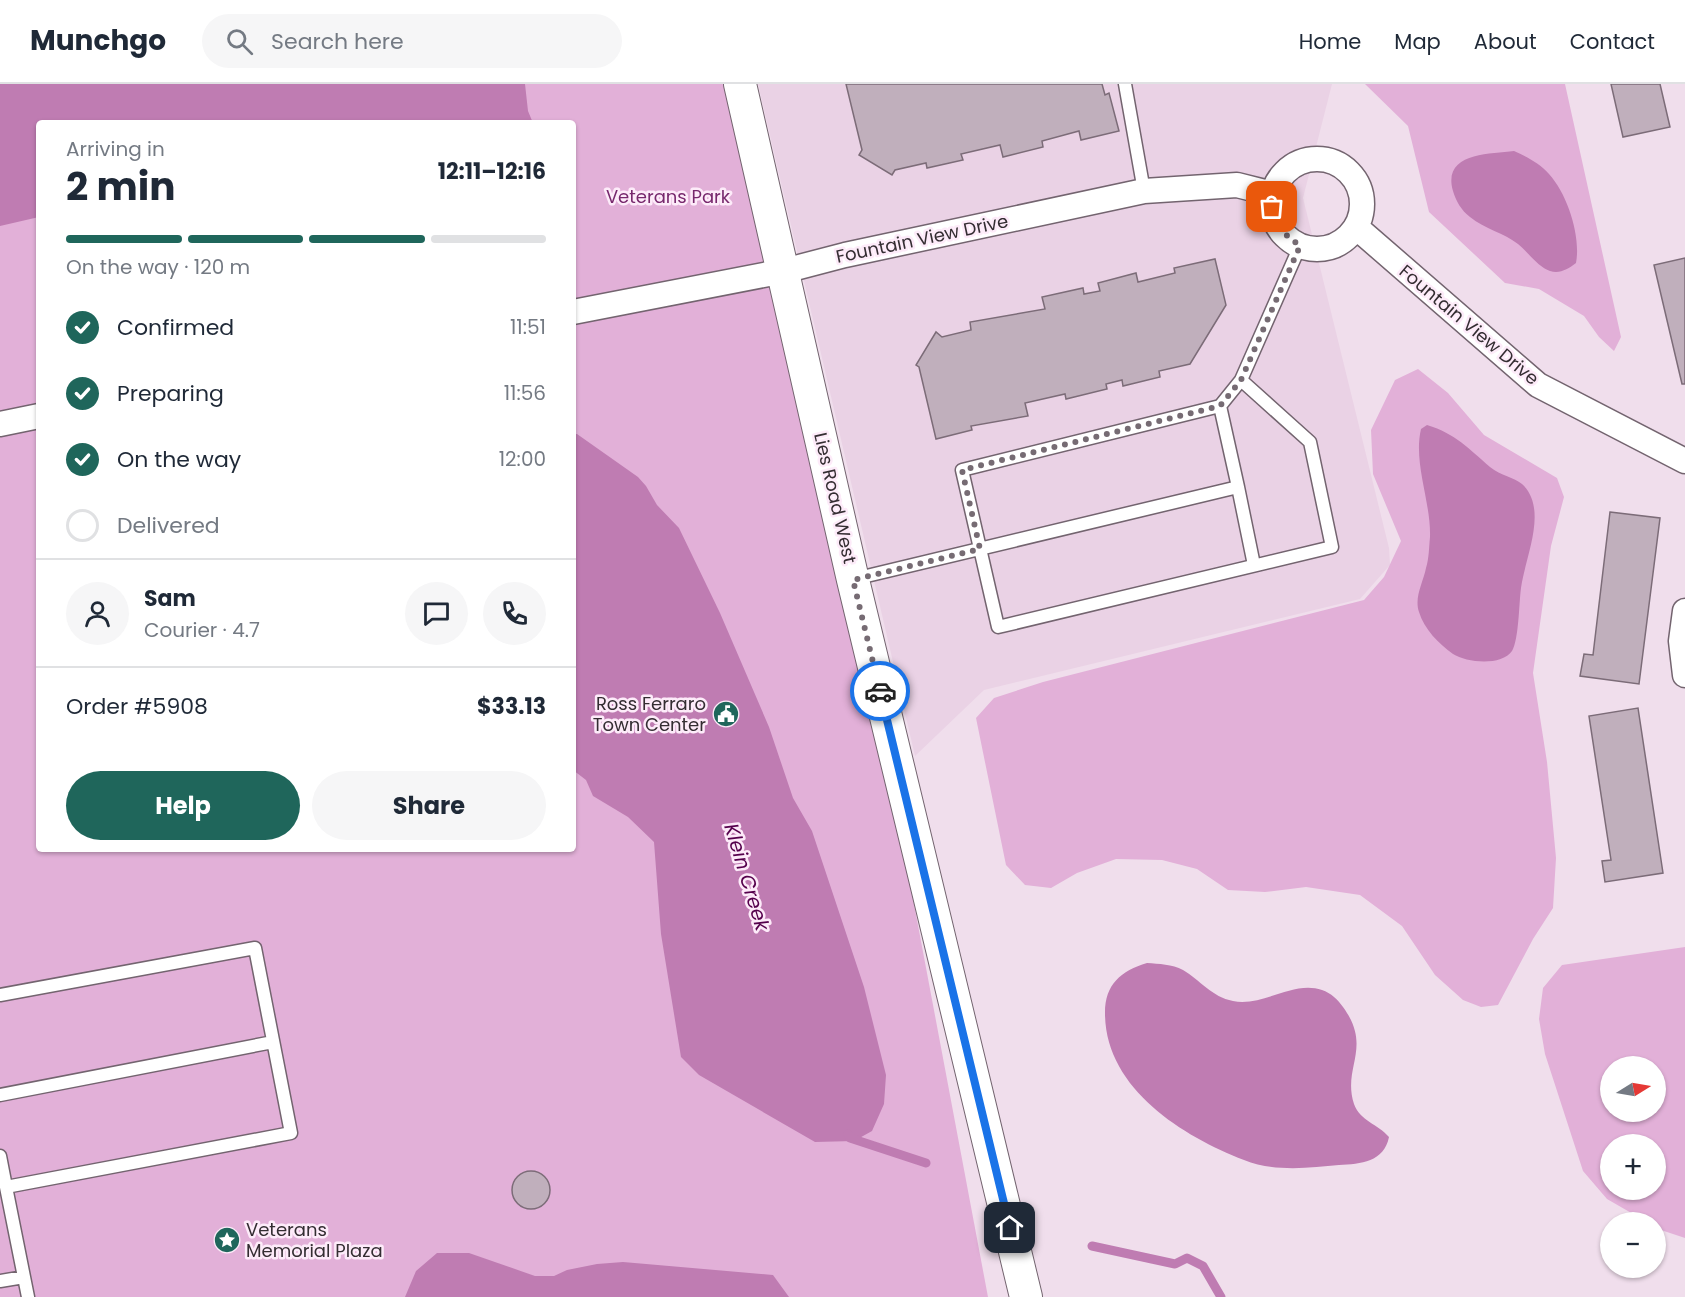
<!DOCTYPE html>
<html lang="en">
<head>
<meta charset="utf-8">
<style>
  :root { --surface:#fff; --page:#f6f6f7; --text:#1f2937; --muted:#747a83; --line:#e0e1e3; --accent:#1f665b }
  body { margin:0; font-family:Poppins,sans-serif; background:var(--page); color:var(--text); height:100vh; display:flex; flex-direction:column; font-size:22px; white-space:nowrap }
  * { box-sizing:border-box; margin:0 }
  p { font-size:20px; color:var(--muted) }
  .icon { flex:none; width:33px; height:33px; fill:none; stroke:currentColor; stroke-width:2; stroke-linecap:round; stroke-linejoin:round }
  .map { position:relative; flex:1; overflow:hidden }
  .details { position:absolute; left:36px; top:36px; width:540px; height:732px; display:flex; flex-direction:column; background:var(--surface); border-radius:6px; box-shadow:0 2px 4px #0004 }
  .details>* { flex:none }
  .needle { width:39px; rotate:79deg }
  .buttons { position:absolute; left:1600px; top:972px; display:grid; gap:12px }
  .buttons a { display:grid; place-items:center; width:66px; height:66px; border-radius:50%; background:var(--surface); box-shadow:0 2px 4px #0004; font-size:30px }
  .pin { position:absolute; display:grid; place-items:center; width:51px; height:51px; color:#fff; margin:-26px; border-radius:12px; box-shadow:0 3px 9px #0006 }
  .courier { position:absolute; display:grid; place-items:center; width:60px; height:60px; margin:-30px; border:4px solid #1a73e8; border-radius:50%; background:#fff; color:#222; box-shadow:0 2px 8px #0007 }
  .head em { font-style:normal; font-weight:700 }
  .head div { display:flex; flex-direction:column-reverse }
  .head { display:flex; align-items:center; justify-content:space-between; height:102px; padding:0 30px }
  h1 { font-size:39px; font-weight:700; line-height:45px }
  .bar { display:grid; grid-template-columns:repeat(4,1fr); gap:9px 6px; align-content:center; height:72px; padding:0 30px }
  .bar i { height:8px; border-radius:4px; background:var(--line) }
  .bar .current { background:var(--accent) }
  .bar p { grid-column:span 4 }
  .line { display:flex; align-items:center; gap:15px; padding:0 30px; border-top:2px solid var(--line) }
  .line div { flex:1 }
  .round { display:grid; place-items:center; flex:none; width:63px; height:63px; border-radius:32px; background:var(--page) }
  ol { padding:0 30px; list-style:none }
  li { display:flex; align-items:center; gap:18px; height:66px }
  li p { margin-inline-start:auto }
  li .icon { padding:6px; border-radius:50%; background:var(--accent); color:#fff; stroke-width:4 }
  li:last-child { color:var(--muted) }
  li i { width:33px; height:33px; border:3px solid var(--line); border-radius:50% }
  .cta { display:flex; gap:12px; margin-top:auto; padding:12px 30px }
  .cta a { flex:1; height:69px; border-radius:36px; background:var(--accent); color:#fff; font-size:24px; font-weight:700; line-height:69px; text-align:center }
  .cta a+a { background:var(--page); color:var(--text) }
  header { display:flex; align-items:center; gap:36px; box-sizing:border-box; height:84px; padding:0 30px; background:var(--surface); border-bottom:2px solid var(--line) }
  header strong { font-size:28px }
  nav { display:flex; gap:33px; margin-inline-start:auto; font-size:21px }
  .search { width:420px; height:54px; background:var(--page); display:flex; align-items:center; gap:15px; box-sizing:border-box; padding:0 21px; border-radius:33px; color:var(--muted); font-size:22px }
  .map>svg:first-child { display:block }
  .built { fill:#ead2e5 }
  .green { fill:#e2b0d8; fill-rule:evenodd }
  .water { fill:#bf7cb2 }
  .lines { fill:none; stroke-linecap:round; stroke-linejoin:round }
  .stream { stroke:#bf7cb2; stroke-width:9 }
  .building { fill:#c0afbc; stroke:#7c6c78; stroke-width:1.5 }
  .service-casing { stroke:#73646f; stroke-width:15 }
  .minor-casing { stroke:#73646f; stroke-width:27 }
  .tertiary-casing { stroke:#73646f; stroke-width:34 }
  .service { stroke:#fff; stroke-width:12 }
  .minor { stroke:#fff; stroke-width:24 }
  .tertiary { stroke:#fff; stroke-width:32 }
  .done { stroke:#766b73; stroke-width:6; stroke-dasharray:0 10.8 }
  .route { stroke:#1a73e8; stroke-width:8 }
  .labels { text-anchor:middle; stroke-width:5; stroke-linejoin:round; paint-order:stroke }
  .park-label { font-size:18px; fill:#77286d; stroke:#fdebf9 }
  .street-label { font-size:18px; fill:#342d32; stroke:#fdebf9 }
  .poi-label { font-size:18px; fill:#342d32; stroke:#fdebf9; text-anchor:end }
  .water-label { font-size:20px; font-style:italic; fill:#55004c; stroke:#fdebf9 }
</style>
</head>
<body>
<header>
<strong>Munchgo</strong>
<div class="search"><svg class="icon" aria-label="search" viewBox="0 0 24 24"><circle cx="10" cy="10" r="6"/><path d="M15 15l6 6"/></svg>Search here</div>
<nav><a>Home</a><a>Map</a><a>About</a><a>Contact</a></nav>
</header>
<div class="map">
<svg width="1685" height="1213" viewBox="0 0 1685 1213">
  <rect width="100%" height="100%" fill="#f0deec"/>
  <path class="built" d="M758,0H1332L1303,114L1389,464L1390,481L1360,515L984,606L915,672Z"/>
  <path class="green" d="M0,0H740L853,496L988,1213H0ZM39,39H573V765H39Z
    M1365,0H1565L1621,253L1614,267L1599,253L1584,232L1539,205L1505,199L1429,128L1408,42Z
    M1418,285L1448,309L1484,351L1557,394L1564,413L1551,462L1533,589L1547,678L1556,774L1553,824L1533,855L1498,921L1481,923L1463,916L1435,891L1402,842L1360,811L1306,803L1265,808L1228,806L1197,785L1162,776L1116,775L1077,789L1051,804L1025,801L1006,781L976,634L994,614L1043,598L1364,516L1384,493L1401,457L1373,390L1371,346L1395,296Z
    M1685,863V1154L1658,1145L1656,1138H1647L1607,1115L1583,1087L1545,970L1539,935L1543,904L1562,881ZM1611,982H1656V1028H1611ZM1656,1060V1106H1611V1060Z"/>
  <path class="water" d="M0,0H525L528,27L533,39H39V133L0,142Z
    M1514,67C1527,73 1539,79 1549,90C1568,111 1581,153 1576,179C1568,185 1560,190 1550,187C1538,183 1528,168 1518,160C1504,149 1485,145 1470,133C1461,126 1456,117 1453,107C1442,69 1488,70 1514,67Z
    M1427,341C1456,350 1468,364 1490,383C1501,392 1514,393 1522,400C1549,425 1525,473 1521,504C1519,518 1519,556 1512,567C1502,582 1467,579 1453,570C1439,560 1424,545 1419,528C1414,513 1423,499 1426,484C1429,475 1429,463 1430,453C1431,417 1413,379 1421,345Z
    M573,350H577L638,393L646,402L657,421L679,444L720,529L769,643L793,714L812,747L864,903L886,991L884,1020L872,1047L854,1057L815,1058L699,991L681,973L661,850L654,758L628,733L593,712L586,696L573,686Z
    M1147,879C1159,880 1172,880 1183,886C1200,896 1212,913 1233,917C1263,923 1293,896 1322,906C1331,909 1338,916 1343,923C1373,964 1342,983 1354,1020C1360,1037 1378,1040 1389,1053C1384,1078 1361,1080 1339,1081C1309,1084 1273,1088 1244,1076C1182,1052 1105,1004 1105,929C1105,900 1121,887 1147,879Z
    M437,1169H469L535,1192H554L567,1186L597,1180L623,1178L773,1191L789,1213H405L416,1187Z"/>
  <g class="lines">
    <path class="stream" d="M848,1050L850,1054L926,1079
      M1092,1162L1175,1180L1187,1174L1203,1182L1221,1213"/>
  </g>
  <path class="building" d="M846,0H1102L1105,11L1109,9L1119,47L1081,56L1079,47L1042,57L1043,63L1003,73L1000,61L961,70L963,76L927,84L926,79L895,86L892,91L859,71L862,66Z
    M1611,0H1660L1670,43L1623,53Z
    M1685,174V300H1682L1654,181Z
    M1215,175L1226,221L1190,280L1159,287L1160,293L1123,302L1122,296L1106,300L1107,305L1066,315L1065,310L1025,319L1028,332L971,342L972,346L936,355L919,283L916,281L936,248L942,253L971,246L970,238L1045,225L1042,213L1083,204L1084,210L1100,207L1098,199L1136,189L1138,198L1175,189L1174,184Z
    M1610,428L1660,434L1639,600L1580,592L1584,570L1593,571Z
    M1638,624L1663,789L1605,798L1602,777L1611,776L1589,632Z
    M512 1106a19 19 0 1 1 38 0a19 19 0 1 1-38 0Z"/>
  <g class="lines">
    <g class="service-casing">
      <path id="service" d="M1125,0L1144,107
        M1220,322L962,386L998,543L1332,463L1310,358L1241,296
        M1238,403L1254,481
        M854,495L1238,403L1220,322L1241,296L1300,162
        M0,911L255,864L291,1049L6,1103L28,1213
        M0,1011L273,958
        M0,1072L6,1103
        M0,1197L24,1193"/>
    </g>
    <g class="minor-casing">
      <path id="minor" d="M1272 120a45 45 0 1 1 90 0a45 45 0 1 1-90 0Z
        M1356,143L1538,301L1685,377
        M573,228L784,187L845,171L1144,107L1237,101L1273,110
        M0,340L39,332
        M1685,527L1681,557L1685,591"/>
    </g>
    <g class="tertiary-casing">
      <path id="tertiary" d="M740,0L853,496L1026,1213"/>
    </g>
    <use href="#service" class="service"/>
    <use href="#minor" class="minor"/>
    <use href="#tertiary" class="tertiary"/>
  </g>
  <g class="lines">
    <path class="done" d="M880,607L853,496L980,465L962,386L1220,322L1241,296L1300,162L1280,146L1272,123"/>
    <path class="route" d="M880,607L1010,1144"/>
  </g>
  <defs>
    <g id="civic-disc" transform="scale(1.35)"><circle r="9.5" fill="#1f665b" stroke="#fdebf9"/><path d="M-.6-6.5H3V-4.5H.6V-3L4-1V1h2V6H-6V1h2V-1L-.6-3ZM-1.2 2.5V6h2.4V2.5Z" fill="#fff"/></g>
    <g id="sight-disc" transform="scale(1.35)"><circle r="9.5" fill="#1f665b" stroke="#fdebf9"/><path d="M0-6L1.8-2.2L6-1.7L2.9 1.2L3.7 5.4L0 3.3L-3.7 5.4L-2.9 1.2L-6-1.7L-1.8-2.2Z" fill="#fff"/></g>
  </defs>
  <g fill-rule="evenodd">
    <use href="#civic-disc" x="726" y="630"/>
    <use href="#sight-disc" x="227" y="1156"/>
  </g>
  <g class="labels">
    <g class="park-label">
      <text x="668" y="119">Veterans Park</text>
    </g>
    <g class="street-label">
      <text transform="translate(922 155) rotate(-12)" y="6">Fountain View Drive</text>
      <text transform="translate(1469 241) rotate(40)" y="6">Fountain View Drive</text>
      <text transform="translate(835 414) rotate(77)" y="6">Lies Road West</text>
    </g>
    <g class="poi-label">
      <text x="706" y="626">Ross Ferraro<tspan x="706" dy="21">Town Center</tspan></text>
      <text x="246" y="1152" text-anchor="start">Veterans<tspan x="246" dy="21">Memorial Plaza</tspan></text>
    </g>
    <g class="water-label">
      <text transform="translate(747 793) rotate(73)" y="7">Klein Creek</text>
    </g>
  </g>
</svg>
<div class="buttons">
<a><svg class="needle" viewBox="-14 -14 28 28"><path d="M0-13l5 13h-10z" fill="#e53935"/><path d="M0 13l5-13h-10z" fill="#747a83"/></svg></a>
<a>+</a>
<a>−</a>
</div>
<div class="pin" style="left:1272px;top:123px;background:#ea580c"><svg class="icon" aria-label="bag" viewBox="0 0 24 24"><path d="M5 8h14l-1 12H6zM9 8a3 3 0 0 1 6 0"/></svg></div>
<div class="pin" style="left:1010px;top:1144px;background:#1f2937"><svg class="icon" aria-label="home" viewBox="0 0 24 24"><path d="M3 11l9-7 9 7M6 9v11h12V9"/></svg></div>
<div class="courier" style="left:880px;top:607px"><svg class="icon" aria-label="car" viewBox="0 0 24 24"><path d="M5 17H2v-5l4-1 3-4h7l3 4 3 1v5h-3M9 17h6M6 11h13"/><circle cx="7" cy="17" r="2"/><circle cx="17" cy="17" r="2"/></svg></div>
<section class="details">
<div class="head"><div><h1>2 min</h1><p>Arriving in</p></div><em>12:11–12:16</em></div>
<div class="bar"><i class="current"></i><i class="current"></i><i class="current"></i><i></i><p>On the way · 120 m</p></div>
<ol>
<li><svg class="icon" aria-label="check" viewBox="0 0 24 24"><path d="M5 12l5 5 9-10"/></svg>Confirmed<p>11:51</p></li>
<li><svg class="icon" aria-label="check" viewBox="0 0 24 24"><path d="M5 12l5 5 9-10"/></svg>Preparing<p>11:56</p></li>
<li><svg class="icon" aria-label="check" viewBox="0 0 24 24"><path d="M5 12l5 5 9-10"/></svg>On the way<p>12:00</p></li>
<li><i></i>Delivered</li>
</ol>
<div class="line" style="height:108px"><a class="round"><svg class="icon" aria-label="person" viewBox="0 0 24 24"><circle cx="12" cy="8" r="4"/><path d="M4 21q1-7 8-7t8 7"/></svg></a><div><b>Sam</b><p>Courier · 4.7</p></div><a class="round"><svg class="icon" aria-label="chat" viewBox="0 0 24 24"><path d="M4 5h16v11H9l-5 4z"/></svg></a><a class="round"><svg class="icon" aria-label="phone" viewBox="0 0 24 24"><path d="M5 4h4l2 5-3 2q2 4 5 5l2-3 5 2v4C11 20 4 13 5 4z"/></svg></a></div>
<div class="line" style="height:78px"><div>Order #5908</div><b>$33.13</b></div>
<div class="cta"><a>Help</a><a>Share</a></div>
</section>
</div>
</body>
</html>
